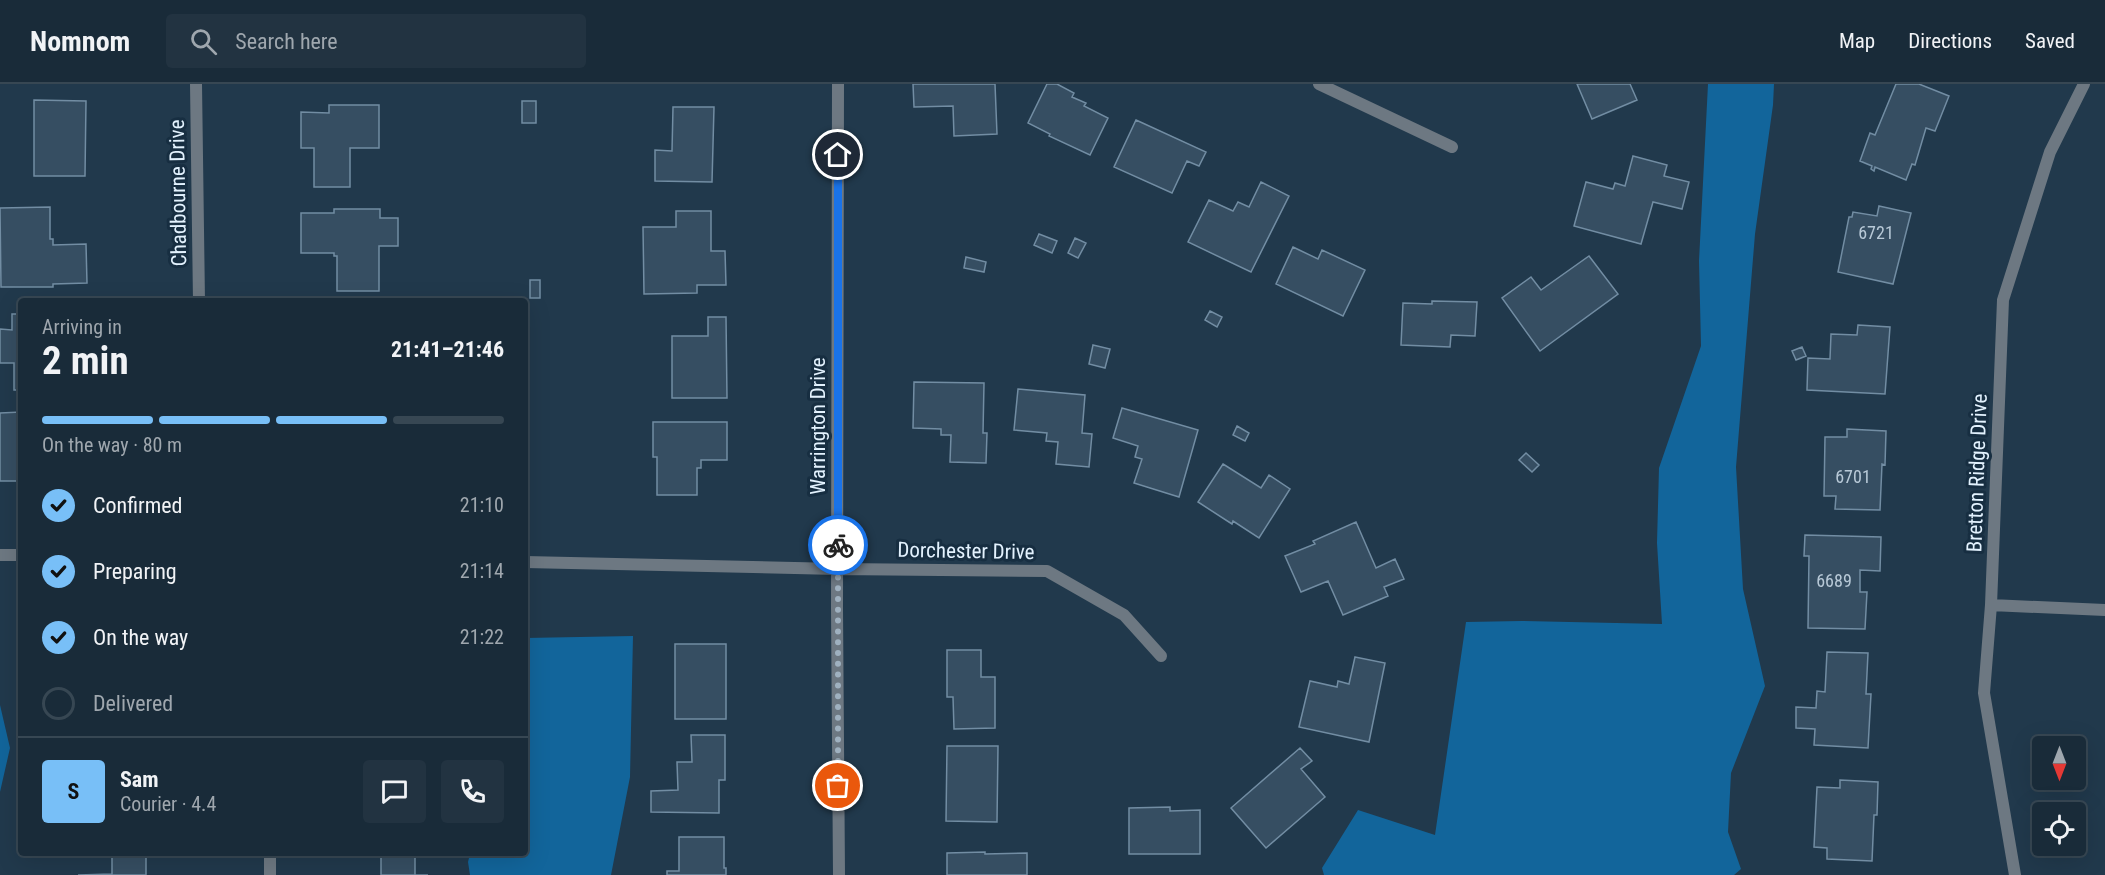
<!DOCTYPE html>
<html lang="en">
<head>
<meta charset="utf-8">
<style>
  :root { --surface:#192b39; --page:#223341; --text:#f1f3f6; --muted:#9fa7ae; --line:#374753; --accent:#78bff7 }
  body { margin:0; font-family:"Roboto Condensed",sans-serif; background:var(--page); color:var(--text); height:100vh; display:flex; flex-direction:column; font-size:22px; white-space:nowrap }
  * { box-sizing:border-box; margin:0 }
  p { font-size:20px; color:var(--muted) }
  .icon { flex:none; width:33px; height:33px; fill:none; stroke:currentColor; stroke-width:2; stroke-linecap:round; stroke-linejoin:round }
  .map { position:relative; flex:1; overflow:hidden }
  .drawer { position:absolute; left:18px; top:214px; width:510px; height:558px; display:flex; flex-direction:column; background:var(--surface); border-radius:6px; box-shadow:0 6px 24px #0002,0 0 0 2px var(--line) }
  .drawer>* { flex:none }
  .needle { width:39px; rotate:180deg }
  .tools { position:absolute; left:2032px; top:652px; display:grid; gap:12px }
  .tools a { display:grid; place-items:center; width:54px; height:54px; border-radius:6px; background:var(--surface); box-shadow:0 6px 24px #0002,0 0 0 2px var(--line); font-size:30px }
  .pin { position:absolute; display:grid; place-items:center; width:51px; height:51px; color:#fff; margin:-26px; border:3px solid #fff; border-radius:50%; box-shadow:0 2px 6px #0007 }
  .courier { position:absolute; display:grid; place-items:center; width:60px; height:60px; margin:-30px; border:4px solid #1a73e8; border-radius:50%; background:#fff; color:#222; box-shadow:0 2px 8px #0007 }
  .headline em { font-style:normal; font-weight:700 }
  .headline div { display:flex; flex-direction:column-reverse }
  .headline { display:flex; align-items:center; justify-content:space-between; height:102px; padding:0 24px }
  h1 { font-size:39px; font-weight:700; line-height:45px }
  .bar { display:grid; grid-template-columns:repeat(4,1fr); gap:9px 6px; align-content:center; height:72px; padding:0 24px }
  .bar i { height:8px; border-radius:4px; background:var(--line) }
  .bar .on { background:var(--accent) }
  .bar p { grid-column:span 4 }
  .line { display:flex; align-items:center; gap:15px; padding:0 24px; border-top:2px solid var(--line) }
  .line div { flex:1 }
  .round { display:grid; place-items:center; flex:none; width:63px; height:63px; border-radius:6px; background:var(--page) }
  ol { padding:0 24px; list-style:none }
  li { display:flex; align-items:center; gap:18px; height:66px }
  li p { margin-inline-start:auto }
  li .icon { padding:6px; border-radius:50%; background:var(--accent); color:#111; stroke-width:4 }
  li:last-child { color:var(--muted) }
  li i { width:33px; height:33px; border:3px solid var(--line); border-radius:50% }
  header { display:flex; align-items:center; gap:36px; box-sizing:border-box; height:84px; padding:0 30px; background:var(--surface); border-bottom:2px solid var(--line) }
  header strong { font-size:28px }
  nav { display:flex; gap:33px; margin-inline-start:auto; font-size:21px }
  .search { width:420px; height:54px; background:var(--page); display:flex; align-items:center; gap:15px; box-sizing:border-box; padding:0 21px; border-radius:6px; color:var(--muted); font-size:22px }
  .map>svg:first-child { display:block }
  .forest { fill:#12659b }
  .building { fill:#364e62; stroke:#728da3; stroke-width:1.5 }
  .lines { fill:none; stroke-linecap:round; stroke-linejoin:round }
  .minor { stroke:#6d7882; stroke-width:12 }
  .done { stroke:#9fb1c0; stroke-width:6; stroke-dasharray:0 10.8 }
  .route { stroke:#1a73e8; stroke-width:8 }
  .labels { text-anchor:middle; stroke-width:6; stroke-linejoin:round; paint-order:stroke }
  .number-label { font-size:18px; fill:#b8c9d7 }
  .street-label { font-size:21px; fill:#e3f2fe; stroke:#172e41 }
</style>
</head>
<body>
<header>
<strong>Nomnom</strong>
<div class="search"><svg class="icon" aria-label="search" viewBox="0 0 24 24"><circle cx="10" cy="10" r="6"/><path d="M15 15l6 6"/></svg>Search here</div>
<nav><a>Map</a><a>Directions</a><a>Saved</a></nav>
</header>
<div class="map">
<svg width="2105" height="791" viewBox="0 0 2105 791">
  <rect width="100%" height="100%" fill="#21394c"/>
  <path class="forest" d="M1708,0H1774L1773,21L1755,150L1736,383L1743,505L1765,602L1731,689L1728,748L1741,785L1734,791H1324L1322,784L1358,726L1435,751L1466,538L1521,537L1662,540L1657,459L1659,384L1701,262L1699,177Z
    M633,552L630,693L611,791H470L468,778L470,770H525V554Z
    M0,621L10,664L0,708Z"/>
  <path class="building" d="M913,0H995L997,50L954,52L953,22L914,23Z
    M1047,0H1057L1074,9L1072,13L1086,19L1084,22L1108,34L1090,71L1049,52L1050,50L1028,39Z
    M1577,0H1630L1637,16L1592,35Z
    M1896,0H1919L1949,12L1935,47L1926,44L1915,81L1912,80L1906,96L1875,83L1874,87L1871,85L1872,82L1860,77L1870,49L1875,51Z
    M34,16L86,17L85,92H34Z
    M522,17H536V39H522Z
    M329,21H379V64H350V103H314V64H301V28L329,29Z
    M673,23H714L712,98L655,97V66L672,67Z
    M1136,36L1206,68L1199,82L1187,77L1172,109L1114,83Z
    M1633,72L1667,81L1664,92L1689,98L1682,125L1653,118L1641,160L1574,142L1586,98L1613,105L1615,99L1625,102Z
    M1261,98L1289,112L1251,188L1188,158L1209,116L1233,127L1238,118L1249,123Z
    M1879,122L1911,129L1893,200L1838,188L1849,133H1852L1853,128L1877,132Z
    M50,123V155H53V161L86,160L87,199L53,200V203H1L0,124Z
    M334,125H380V134H398V162H379V207H337V172H334V169H301V129H334Z
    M676,127H711V167H725L726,201H697V209L644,210L643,143H676Z
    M1039,150L1057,157L1052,169L1034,161Z
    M1075,154L1086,159L1078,174L1068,169Z
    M1293,163L1318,175L1322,166L1365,186L1343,232L1276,200Z
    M1589,172L1618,210L1540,267L1502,214L1531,193L1541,206Z
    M966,173L986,178L984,188L964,184Z
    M530,196H540V214H530Z
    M1432,217L1477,218L1475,252L1451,251L1450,263L1401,261L1403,219L1432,220Z
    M1210,227L1222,233L1217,243L1205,236Z
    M12,230H21V306H14V279H0V245L12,246Z
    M708,233H726L727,314H672V252H708Z
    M1858,241L1890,243L1885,310L1807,306L1808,274L1830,275L1831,250L1857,251Z
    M1093,261L1110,265L1105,284L1089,280Z
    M1802,263L1806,272L1796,276L1792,267Z
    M914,298L984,299L983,349H987L986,379L950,378L951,351H941V345L913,344Z
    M1018,305L1085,311L1082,349L1092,350L1089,383L1056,380L1058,358L1046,357L1047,349L1014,346Z
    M1122,324L1198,346L1179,413L1134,399L1142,375L1135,373L1138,362L1113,354Z
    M21,328V397H0V329Z
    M653,338H727V376H701V384H697V411H657V373H653Z
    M1237,342L1249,349L1245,357L1233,351Z
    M1847,345L1886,347L1885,381L1882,380L1880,426L1835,425L1836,412H1824L1825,353H1847Z
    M1526,369L1539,381L1532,388L1519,376Z
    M1223,380L1261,404L1269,391L1290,405L1259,454L1233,437L1232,440L1198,418Z
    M1356,438L1376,484L1395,475L1404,495L1384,503L1388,512L1343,531L1328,497L1301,508L1285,472L1315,460L1313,457Z
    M1805,451L1881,453L1880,487L1860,486V508H1867L1865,545L1808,544L1809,472H1804Z
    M675,560H726V635H675Z
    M947,566H981V593H995V644L954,645L953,613H947Z
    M1827,568L1868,569L1866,610H1871L1868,664L1814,661L1815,645L1796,644V623L1816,624L1817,607L1825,608Z
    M1355,573L1385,579L1369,658L1299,643L1310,597L1337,603L1338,597L1349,600Z
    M691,651H725V696H719V729L651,728V707L678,706L677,678H692Z
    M947,662H998L997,738L946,737Z
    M1300,664L1312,677L1301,685L1325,713L1266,764L1231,724Z
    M1840,696L1878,698L1877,731H1874L1872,777L1827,775V764L1814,763L1817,703L1840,704Z
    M1170,723V727L1200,726V770H1129V724Z
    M679,753H724V784H726V791H667V787H679Z
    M985,768V770L1027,769V791H947V769Z
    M112,770H146V791H78L112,790Z
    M381,770H415V791H428H381Z"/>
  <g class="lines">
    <path class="minor" d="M196,0L199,218
      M838,0L837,524L839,791
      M1319,0L1452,63
      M0,471H21
      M525,478L838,485L1047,487L1124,531L1161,572
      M1991,521L2105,526
      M270,791V770
      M2015,791L1984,609L1991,521L2003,216L2050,68L2084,0"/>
  </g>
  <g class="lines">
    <path class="done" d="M838,461V702"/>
    <path class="route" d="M838,71V461"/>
  </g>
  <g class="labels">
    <g class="number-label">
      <text x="1876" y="155">6721</text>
      <text x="1853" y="399">6701</text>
      <text x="1834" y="503">6689</text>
    </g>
    <g class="street-label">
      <text transform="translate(178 109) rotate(-91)" y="7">Chadbourne Drive</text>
      <text transform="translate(818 342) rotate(-90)" y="7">Warrington Drive</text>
      <text transform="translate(1977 389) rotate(-88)" y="7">Bretton Ridge Drive</text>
      <text transform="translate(966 467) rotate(1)" y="7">Dorchester Drive</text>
    </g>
  </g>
</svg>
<div class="tools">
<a><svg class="needle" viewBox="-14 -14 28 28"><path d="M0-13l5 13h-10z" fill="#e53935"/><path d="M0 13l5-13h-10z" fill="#9fa7ae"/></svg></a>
<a><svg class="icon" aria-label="locate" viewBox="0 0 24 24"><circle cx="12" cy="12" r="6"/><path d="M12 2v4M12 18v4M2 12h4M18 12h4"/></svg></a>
</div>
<div class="pin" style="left:838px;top:702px;background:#ea580c"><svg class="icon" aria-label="bag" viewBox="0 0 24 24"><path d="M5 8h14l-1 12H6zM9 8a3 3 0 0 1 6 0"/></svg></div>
<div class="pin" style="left:838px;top:71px;background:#1f2937"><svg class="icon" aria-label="home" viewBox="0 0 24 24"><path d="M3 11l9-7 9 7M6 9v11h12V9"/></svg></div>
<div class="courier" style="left:838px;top:461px"><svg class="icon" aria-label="bike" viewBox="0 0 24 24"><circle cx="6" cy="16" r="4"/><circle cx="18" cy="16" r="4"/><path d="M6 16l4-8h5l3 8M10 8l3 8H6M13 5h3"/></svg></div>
<section class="drawer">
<div class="headline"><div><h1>2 min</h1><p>Arriving in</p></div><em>21:41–21:46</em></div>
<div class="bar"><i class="on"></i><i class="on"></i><i class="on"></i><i></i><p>On the way · 80 m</p></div>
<ol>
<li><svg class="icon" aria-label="check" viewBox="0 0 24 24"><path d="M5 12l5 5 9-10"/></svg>Confirmed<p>21:10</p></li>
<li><svg class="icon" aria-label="check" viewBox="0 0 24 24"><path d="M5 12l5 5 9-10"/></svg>Preparing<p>21:14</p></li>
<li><svg class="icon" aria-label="check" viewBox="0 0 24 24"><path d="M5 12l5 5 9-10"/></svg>On the way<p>21:22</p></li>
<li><i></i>Delivered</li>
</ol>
<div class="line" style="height:108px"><b class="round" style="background:var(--accent);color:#111">S</b><div><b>Sam</b><p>Courier · 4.4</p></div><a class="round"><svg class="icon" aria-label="chat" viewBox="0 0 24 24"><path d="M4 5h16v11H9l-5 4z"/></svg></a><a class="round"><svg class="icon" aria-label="phone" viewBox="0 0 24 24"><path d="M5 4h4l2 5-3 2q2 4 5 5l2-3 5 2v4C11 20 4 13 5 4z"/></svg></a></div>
</section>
</div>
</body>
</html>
